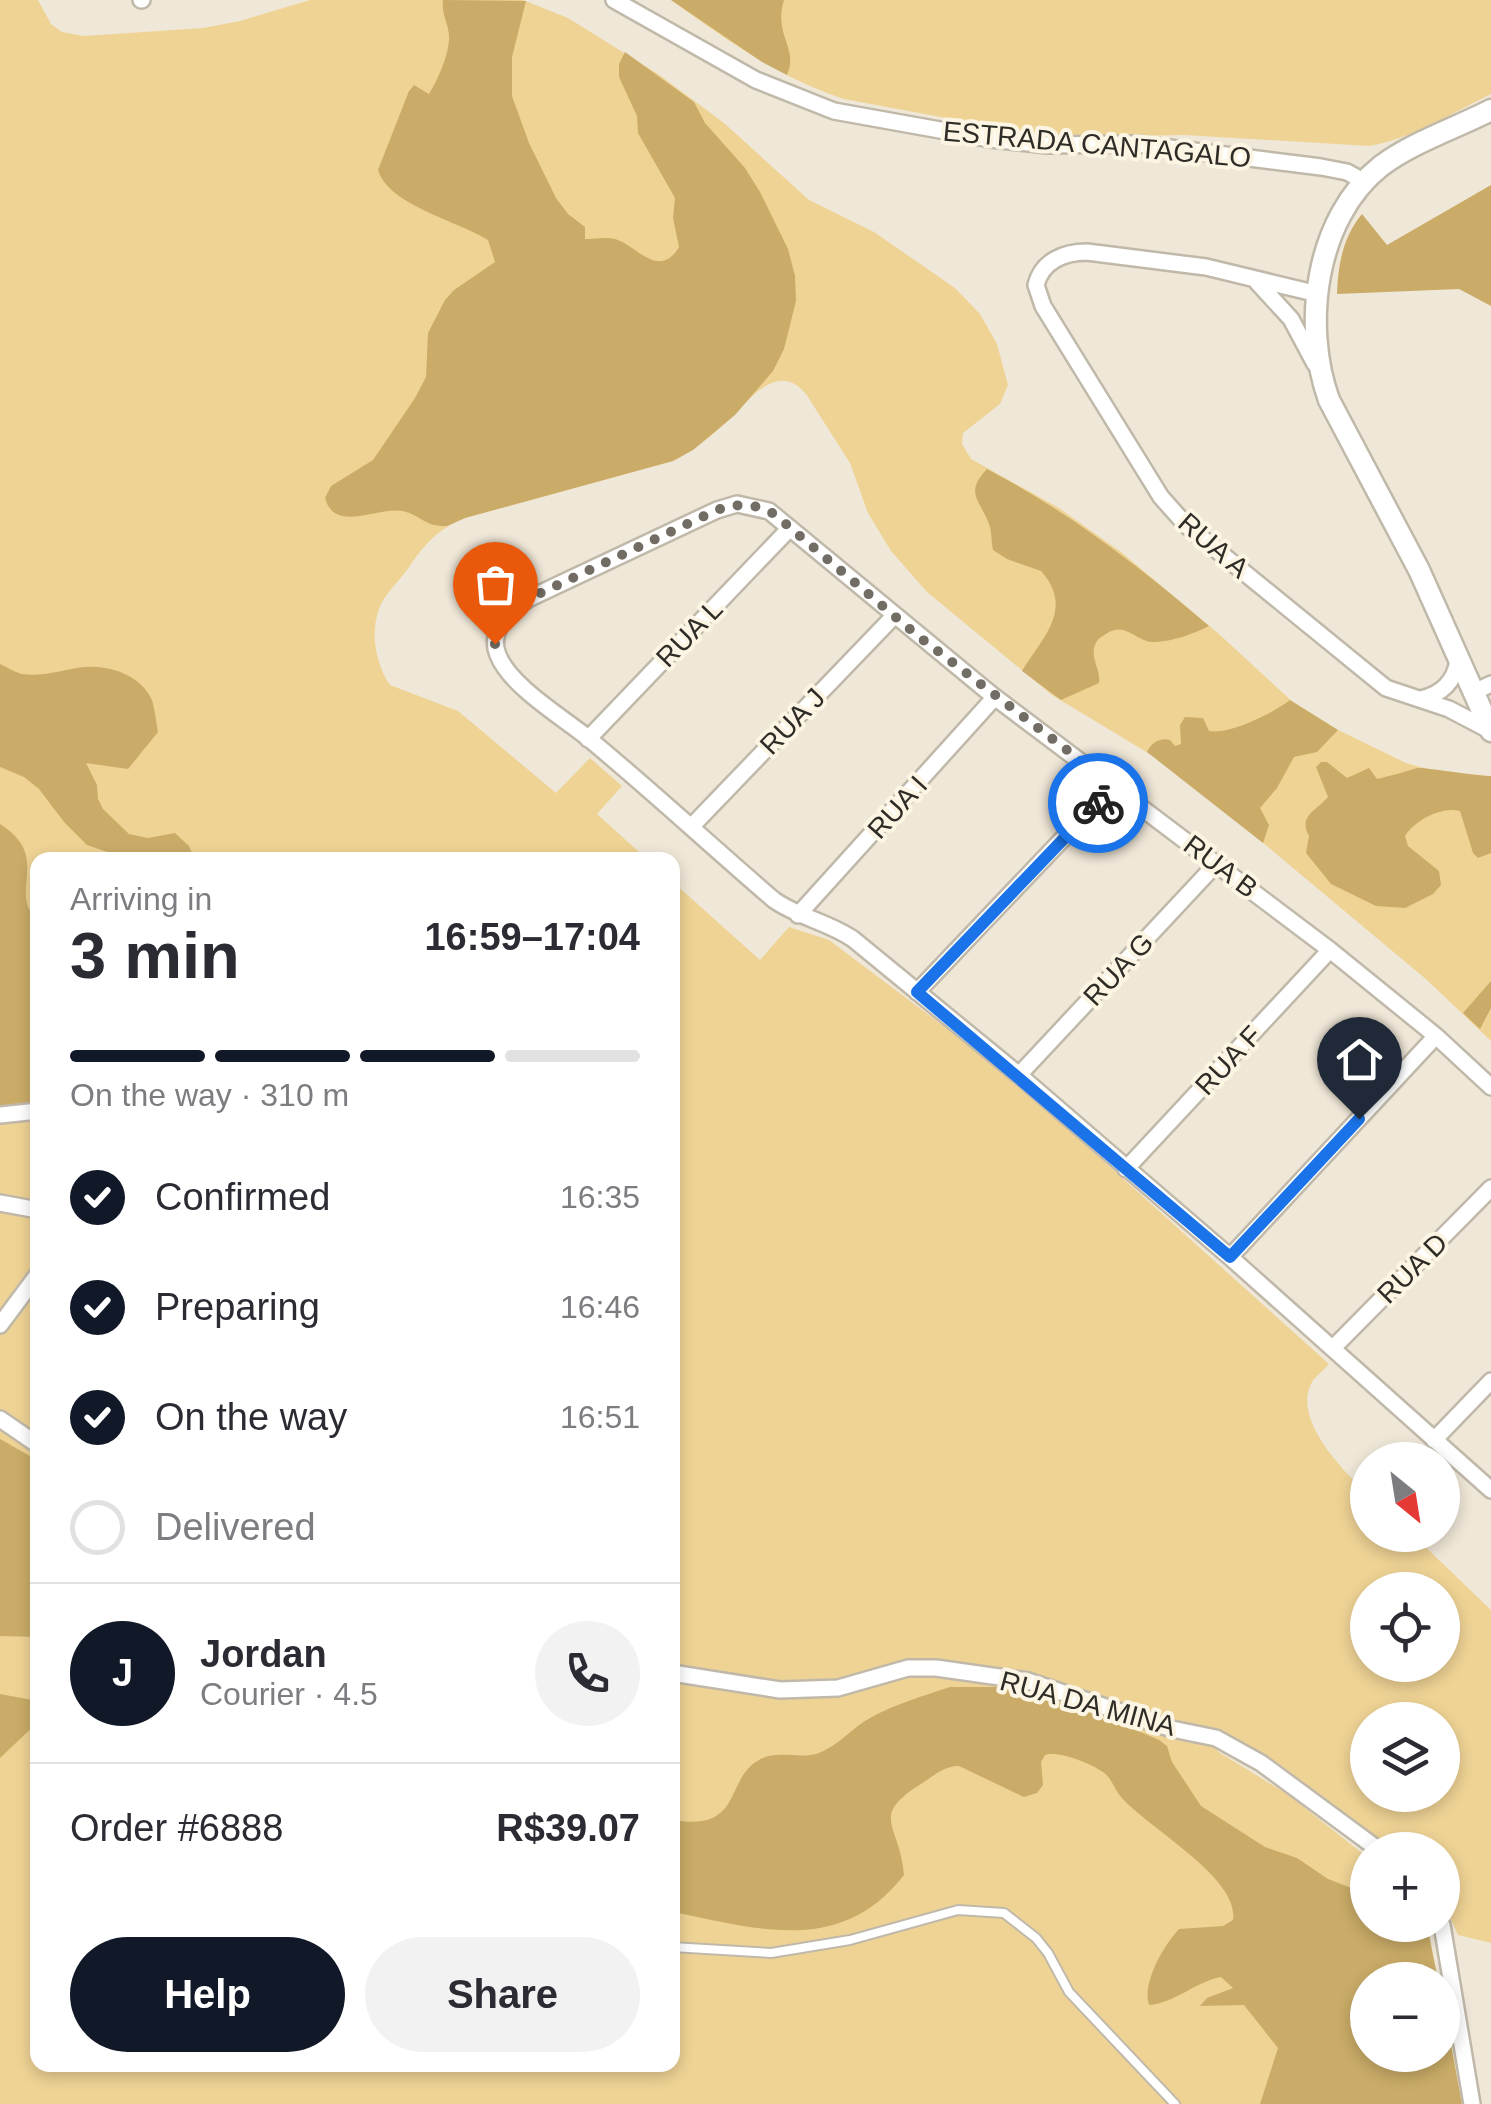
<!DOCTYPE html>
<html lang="en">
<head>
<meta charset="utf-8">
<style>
  :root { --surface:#fff; --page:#f2f2f3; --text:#2b2b33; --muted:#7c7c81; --line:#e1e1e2; --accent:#111827 }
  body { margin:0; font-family:Arial,sans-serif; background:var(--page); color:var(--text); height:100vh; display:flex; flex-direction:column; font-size:38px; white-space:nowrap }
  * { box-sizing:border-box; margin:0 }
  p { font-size:32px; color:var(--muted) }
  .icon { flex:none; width:55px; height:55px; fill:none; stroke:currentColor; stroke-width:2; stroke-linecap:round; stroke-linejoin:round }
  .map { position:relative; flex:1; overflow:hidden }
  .panel { position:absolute; left:30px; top:852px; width:650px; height:1220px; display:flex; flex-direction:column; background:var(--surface); border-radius:20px; box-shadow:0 5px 15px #0003 }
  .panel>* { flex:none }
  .needle { width:65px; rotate:150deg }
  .tools { position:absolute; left:1350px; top:1442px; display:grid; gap:20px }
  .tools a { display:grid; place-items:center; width:110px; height:110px; border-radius:50%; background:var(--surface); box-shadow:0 5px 15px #0003; font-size:50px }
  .pin { position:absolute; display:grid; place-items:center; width:85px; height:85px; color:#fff; margin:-102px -42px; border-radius:50% 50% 50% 0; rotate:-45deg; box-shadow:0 0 10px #0007 }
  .pin .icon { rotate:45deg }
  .courier { position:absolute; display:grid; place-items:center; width:100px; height:100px; margin:-50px; border:8px solid #1a73e8; border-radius:50%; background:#fff; color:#222; box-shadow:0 2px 12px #0007 }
  .overview em { font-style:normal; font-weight:600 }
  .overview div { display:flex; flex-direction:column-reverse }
  .overview { display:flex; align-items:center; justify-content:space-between; height:170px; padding:0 40px }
  h1 { font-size:65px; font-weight:600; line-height:75px }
  .bar { display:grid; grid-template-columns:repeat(4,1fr); gap:15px 10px; align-content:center; height:120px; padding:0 40px }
  .bar i { height:12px; border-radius:8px; background:var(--line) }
  .bar .on { background:var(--accent) }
  .bar p { grid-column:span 4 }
  .line { display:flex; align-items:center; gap:25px; padding:0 40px; border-top:2px solid var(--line) }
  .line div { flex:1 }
  .round { display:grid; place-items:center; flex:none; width:105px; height:105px; border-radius:52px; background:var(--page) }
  ol { padding:0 40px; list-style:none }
  li { display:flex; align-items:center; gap:30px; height:110px }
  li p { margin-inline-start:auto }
  li .icon { padding:10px; border-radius:50%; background:var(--accent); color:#fff; stroke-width:4 }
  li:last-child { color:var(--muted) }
  li i { width:55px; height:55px; border:5px solid var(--line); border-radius:50% }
  .button { display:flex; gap:20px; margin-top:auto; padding:20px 40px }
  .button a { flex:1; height:115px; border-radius:60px; background:var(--accent); color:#fff; font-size:40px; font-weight:600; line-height:115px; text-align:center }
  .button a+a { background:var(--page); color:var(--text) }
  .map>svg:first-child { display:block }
  .green { fill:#efd395; fill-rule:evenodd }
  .forest { fill:#caac68 }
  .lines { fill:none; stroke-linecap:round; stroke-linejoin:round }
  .service-casing { stroke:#c0b9aa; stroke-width:12 }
  .minor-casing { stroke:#c0b9aa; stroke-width:20 }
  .tertiary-casing { stroke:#c0b9aa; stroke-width:25 }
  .service { stroke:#fff; stroke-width:8 }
  .minor { stroke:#fff; stroke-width:15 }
  .tertiary { stroke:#fff; stroke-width:20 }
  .done { stroke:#726d64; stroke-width:10; stroke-dasharray:0 18 }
  .route { stroke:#1a73e8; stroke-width:12 }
  .labels { text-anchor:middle; stroke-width:8; stroke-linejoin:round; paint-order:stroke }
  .street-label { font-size:28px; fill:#2e2c26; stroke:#fcf5e4 }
</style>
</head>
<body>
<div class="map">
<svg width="1491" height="2104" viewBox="0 0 1491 2104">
  <rect width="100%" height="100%" fill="#efe7d7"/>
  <path class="green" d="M0,0H38L51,24L62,32L84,36L203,28L240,21L310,0H523L568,18L658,74L724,123L809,200L874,232L955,288L980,314L997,344L1008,385L1000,404L963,433L962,444L971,459L1059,508L1121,552L1220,635L1294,703L1332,727L1406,763L1439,772L1491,776V1041L1427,980L1231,816L1153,756L1052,695L927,592L891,551L868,513L850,463L806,394C776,358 746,405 724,424C708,439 692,451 673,461L465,518C436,530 424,545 407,570C398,582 384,595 379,609C370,633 376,665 390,685L458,711L556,793L590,758L622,786L597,814L648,860H38V2065H672L673,882L760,960L789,927L829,940L970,1046L1080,1140L1329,1364C1324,1370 1316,1376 1312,1382C1291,1419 1344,1471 1367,1494L1368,1535H1413L1491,1610V1943L1458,1935L1443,1901L1442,1850H1389L1274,1764L1228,1737L1217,1751L1287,1794L1367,1857L1368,1925H1427L1438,1980H1368V2055H1442L1443,2002L1462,2104H0ZM1368,1590H1442V1665H1368ZM1368,1720H1442V1795H1368Z
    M671,0H1491V94C1452,113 1412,139 1369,146L1184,135L1078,137L1005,129L844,99C780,78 725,39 671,0Z"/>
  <path class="forest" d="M443,0L526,1L512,57V96L529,143L556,198L568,214L585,227V239C595,239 608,236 618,240C638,248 660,279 679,247L673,218L675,198L638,133L637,116L619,77V64L625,52L694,102L705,123L745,168L760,192L788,249L795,276L796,301L784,349L773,371L735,415L693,450L673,461L465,518L447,526C425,527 422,516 403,511C377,506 335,534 325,498L331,486L373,460L415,398L426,377L428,333L445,300L454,290L495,262L488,240C458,221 388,205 378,170L409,91L414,85L429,94C438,79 448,57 449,40C450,25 441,16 443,0Z
    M671,0H784C773,36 799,47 787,75L762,62Z
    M1491,185V306L1459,289L1337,294C1338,264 1343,237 1362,214L1387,245Z
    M987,469C1069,512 1139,566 1209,626C1193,634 1174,641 1156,642C1136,644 1127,620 1106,634C1101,637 1097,639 1095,645C1090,658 1101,670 1099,683L1061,700L1022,671C1042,638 1075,609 1041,571L1007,559L993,550C991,541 992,531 989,524C980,500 964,493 987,469Z
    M0,664C7,667 14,672 22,674C41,677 59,671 77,668C104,663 140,673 152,700C155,710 156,722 158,732L128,769L86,763L97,785L98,799L103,809L129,834L148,838L175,833L189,846L195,860H130L87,845L64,822L39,789L24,777L0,767Z
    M1290,700L1338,730L1317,752L1294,757L1277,788L1260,808L1269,825L1263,843L1147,752C1151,743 1160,737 1170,740L1175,746L1181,744L1180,725L1185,717L1203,718L1209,731C1230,735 1273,713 1290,700Z
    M1321,762H1327L1347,778L1369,768L1377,779C1390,776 1404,772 1417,768C1423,767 1477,776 1491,776V853L1478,858L1473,853L1460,811C1442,806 1415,820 1405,836L1408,846L1439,871L1441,885L1433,894L1405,908L1376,906L1331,884L1306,853L1309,836C1298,816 1316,811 1328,797L1316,767Z
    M0,824C53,858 7,889 37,921V1105L0,1108Z
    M1491,981V1008L1480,1029L1463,1013Z
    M0,1439L37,1460V1637L0,1636Z
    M950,1687H1000L1026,1692L1115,1721L1159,1740L1167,1746L1172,1762L1201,1806L1265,1847L1297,1858L1328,1879L1367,1894L1368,1925H1427L1438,1980H1368V2055H1442L1443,2002L1462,2104H1260L1278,2048L1244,2005L1200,2006L1207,1998L1233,1988L1221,1977C1195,1982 1175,2003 1149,2005C1142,1983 1163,1946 1179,1929L1223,1926L1233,1920C1240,1878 1149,1829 1121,1797C1114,1789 1112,1778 1103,1772C1090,1763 1058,1750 1045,1755L1041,1762L1043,1785L1037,1793L1024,1797L959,1766C945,1766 936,1774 924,1782C867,1817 900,1823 904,1875C841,1956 758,1929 673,1912V1820C744,1832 724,1779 759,1760C777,1749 800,1760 819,1753C838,1746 853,1727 870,1718C895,1704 923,1696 950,1687Z
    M0,1694L38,1701L37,1723L0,1758Z"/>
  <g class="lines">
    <g class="service-casing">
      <path id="service" d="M672,1947L771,1953L850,1940L958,1910L1004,1913L1036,1938L1048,1953L1069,1992L1175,2104"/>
    </g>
    <g class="minor-casing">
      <path id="minor" d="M141,0H142
        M614,0L756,80L834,111L990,139L1047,145L1138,144L1321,167L1347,172L1365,182
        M1257,282L1291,319L1315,364
        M1318,294L1206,267L1087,252C1064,252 1042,261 1036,285L1043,306L1161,497L1186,525L1386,688L1449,709L1489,730
        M1472,693L1491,684
        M1421,699C1442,694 1454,682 1458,661
        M588,739L790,528
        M691,827L894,616
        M798,915L995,697
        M917,992L1113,786
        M1019,1075L1217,863
        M1491,1087L1436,1036L1330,950L992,695L769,511L737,504L717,510L528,599C509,611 488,631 498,655C510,686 562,717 588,738C651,790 711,846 774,900C798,917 828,922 853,939L1019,1075L1230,1257L1491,1490
        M0,1115L38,1111
        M1126,1169L1330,950
        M0,1203L38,1210
        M1230,1257L1436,1036
        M0,1325L38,1274
        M1333,1348L1491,1188
        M0,1419L38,1445
        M1434,1440L1491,1381
        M672,1673L780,1690L838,1688L908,1668H936L1028,1681L1172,1729L1216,1738L1261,1763L1379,1850
        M1442,1925L1472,2104"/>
    </g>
    <g class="tertiary-casing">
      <path id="tertiary" d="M1491,110C1456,128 1413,142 1381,166C1315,218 1302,325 1329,400L1419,570L1491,731"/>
    </g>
    <use href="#service" class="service"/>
    <use href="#minor" class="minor"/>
    <use href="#tertiary" class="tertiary"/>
  </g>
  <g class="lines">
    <path class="done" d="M495,644L505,617L528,599L717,510C737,503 755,503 774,514L918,636L1114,786L1098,803"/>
    <path class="route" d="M1098,803L917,992L1230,1257L1359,1119"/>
  </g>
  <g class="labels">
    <g class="street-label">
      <text transform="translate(1097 144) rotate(5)" y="10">ESTRADA CANTAGALO</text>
      <text transform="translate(1214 545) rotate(41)" y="10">RUA A</text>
      <text transform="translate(689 633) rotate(-46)" y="10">RUA L</text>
      <text transform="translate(792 721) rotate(-46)" y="10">RUA J</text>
      <text transform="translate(897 807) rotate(-48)" y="10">RUA I</text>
      <text transform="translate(1221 866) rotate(37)" y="10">RUA B</text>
      <text transform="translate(1118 969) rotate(-47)" y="10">RUA G</text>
      <text transform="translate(1228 1060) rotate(-47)" y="10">RUA F</text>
      <text transform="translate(1412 1268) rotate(-45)" y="10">RUA D</text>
      <text transform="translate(1088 1703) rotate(15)" y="10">RUA DA MINA</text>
    </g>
  </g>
</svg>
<div class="tools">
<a><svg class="needle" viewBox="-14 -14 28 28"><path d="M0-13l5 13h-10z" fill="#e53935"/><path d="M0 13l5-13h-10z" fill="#7c7c81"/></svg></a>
<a><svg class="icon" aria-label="locate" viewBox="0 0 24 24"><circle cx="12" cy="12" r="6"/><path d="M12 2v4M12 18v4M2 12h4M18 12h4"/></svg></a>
<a><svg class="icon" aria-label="layers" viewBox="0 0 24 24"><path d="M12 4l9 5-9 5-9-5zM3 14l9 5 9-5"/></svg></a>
<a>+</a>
<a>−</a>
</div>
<div class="pin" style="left:495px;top:644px;background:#ea580c"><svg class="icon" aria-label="bag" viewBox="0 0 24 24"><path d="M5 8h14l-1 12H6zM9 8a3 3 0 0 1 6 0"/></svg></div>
<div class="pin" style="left:1359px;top:1119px;background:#1f2937"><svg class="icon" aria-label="home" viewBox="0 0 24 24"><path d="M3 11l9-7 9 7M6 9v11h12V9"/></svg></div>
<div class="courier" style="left:1098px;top:803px"><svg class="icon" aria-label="bike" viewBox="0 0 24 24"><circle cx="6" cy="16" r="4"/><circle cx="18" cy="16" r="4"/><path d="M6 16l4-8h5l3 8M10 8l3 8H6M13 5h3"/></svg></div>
<section class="panel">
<div class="overview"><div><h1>3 min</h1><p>Arriving in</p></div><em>16:59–17:04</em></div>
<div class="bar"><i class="on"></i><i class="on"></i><i class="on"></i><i></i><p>On the way · 310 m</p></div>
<ol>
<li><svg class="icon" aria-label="check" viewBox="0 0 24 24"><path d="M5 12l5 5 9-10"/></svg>Confirmed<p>16:35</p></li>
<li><svg class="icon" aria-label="check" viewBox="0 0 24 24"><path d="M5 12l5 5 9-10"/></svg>Preparing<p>16:46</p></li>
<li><svg class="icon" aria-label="check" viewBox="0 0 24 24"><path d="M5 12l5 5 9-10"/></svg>On the way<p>16:51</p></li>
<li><i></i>Delivered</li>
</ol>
<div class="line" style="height:180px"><b class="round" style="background:var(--accent);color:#fff">J</b><div><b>Jordan</b><p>Courier · 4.5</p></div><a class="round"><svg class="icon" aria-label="phone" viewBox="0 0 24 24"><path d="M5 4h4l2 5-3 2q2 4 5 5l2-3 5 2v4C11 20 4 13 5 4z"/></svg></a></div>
<div class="line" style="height:130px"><div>Order #6888</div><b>R$39.07</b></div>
<div class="button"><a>Help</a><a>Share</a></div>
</section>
</div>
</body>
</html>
